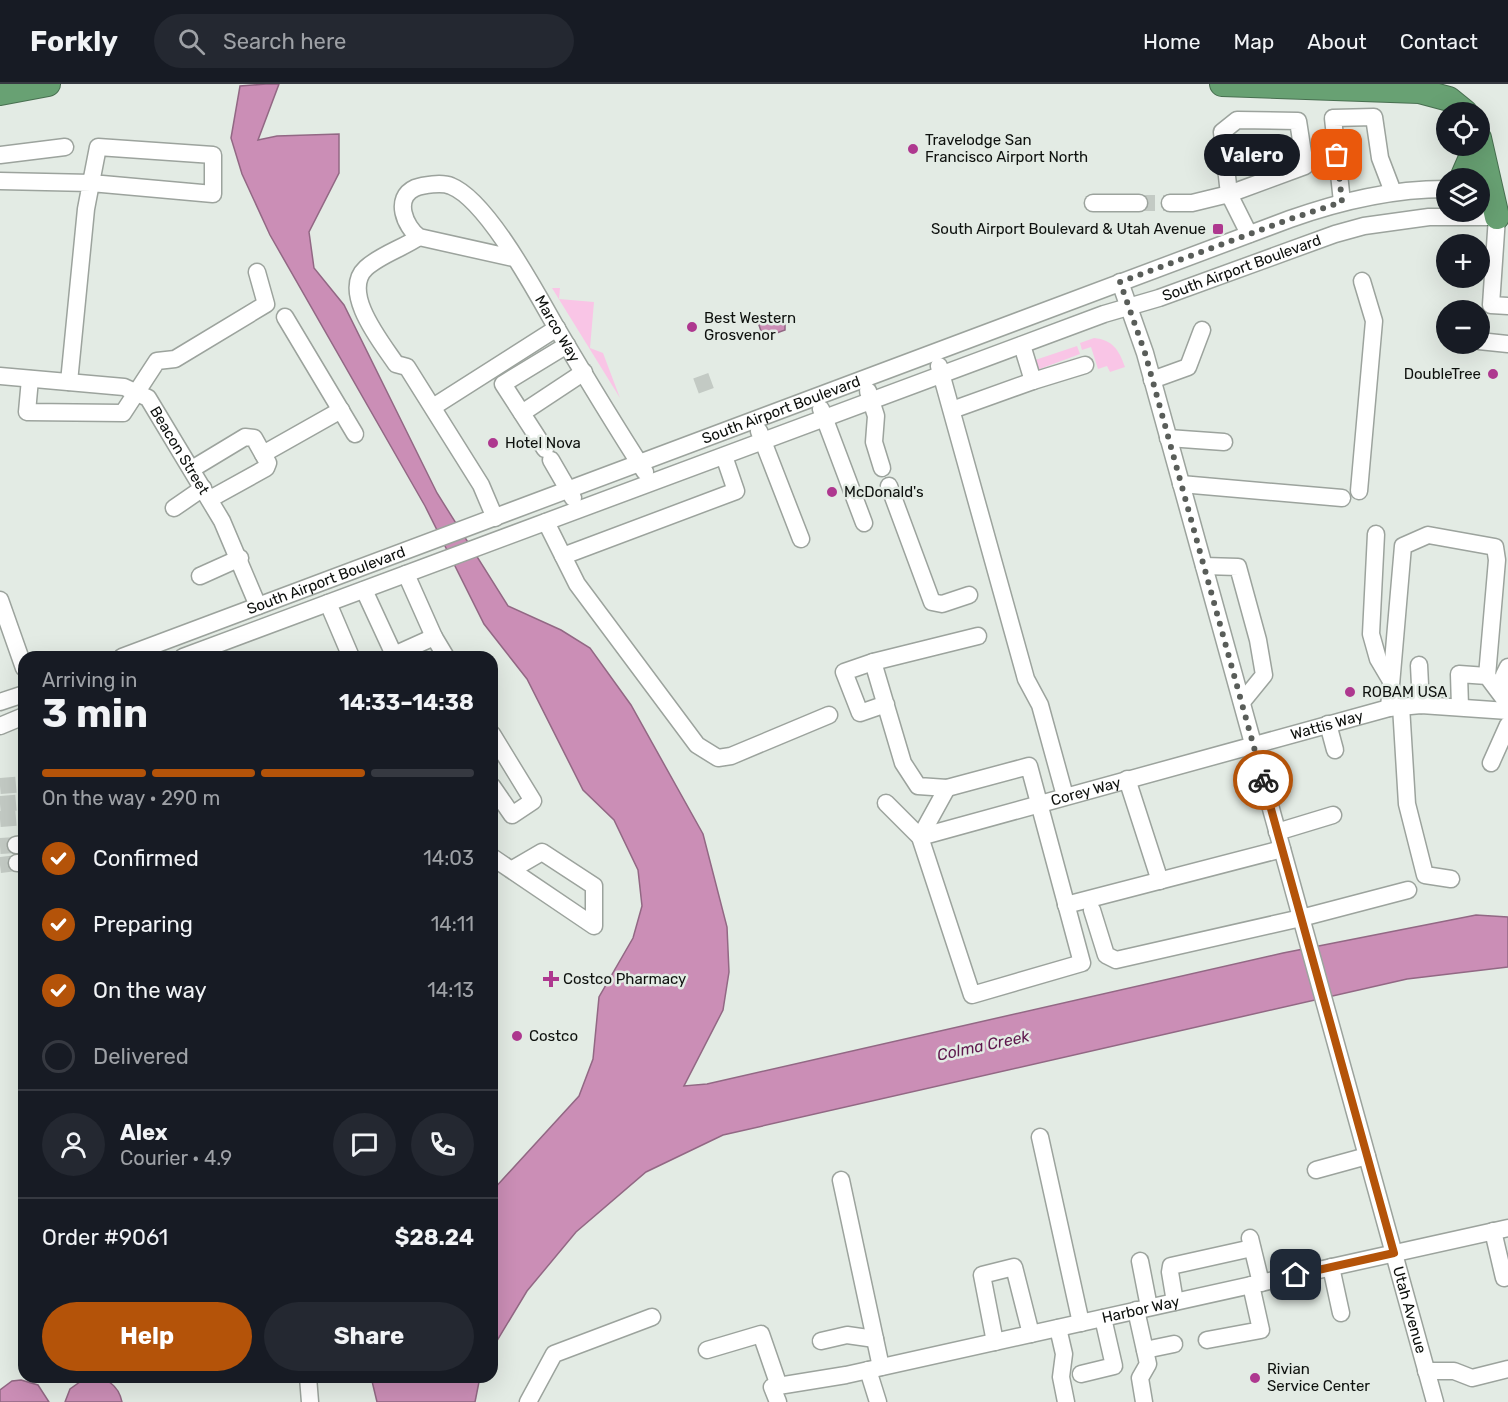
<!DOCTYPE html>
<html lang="en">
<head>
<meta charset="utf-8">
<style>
  :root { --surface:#171b24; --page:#242831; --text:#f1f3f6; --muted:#9ea1a6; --line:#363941; --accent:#b45309 }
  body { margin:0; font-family:Rubik,sans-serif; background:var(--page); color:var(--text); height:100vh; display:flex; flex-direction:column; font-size:22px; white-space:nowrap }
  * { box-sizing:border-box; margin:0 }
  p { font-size:20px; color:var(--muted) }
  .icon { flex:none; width:33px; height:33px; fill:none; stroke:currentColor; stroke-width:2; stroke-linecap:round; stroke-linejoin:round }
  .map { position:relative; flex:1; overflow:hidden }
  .sheet { position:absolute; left:18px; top:567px; width:480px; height:732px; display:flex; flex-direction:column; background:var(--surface); border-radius:18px; box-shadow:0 6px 24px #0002 }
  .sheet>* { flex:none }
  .buttons { position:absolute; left:1436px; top:18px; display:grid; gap:12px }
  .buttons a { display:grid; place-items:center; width:54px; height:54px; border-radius:50%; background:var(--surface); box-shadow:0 6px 24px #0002; font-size:30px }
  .pin { position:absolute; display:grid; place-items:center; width:51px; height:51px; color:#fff; margin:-26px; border-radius:12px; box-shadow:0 3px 9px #0006 }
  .courier { position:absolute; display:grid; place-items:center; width:60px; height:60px; margin:-30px; border:4px solid #b45309; border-radius:50%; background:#fff; color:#222; box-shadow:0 2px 8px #0007 }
  .bubble { position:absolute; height:42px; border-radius:21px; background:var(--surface); box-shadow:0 6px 24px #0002; font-size:20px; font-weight:700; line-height:42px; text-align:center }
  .overview em { font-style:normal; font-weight:700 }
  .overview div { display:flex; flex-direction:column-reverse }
  .overview { display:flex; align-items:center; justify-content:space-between; height:102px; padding:0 24px }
  h1 { font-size:39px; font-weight:700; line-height:45px }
  .bar { display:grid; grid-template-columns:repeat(4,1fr); gap:9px 6px; align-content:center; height:72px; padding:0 24px }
  .bar i { height:8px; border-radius:4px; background:var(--line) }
  .bar .selected { background:var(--accent) }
  .bar p { grid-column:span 4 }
  .line { display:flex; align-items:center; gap:15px; padding:0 24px; border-top:2px solid var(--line) }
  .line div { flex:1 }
  .round { display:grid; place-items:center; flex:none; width:63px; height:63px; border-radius:32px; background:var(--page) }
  ol { padding:0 24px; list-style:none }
  li { display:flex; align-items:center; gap:18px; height:66px }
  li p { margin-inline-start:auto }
  li .icon { padding:6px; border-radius:50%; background:var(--accent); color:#fff; stroke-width:4 }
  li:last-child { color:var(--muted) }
  li i { width:33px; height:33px; border:3px solid var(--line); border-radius:50% }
  .cta { display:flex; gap:12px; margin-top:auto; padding:12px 24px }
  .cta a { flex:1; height:69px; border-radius:36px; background:var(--accent); color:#fff; font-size:24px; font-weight:700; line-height:69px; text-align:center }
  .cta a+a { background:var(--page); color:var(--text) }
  header { display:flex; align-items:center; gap:36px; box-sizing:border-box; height:84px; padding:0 30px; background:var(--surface); border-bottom:2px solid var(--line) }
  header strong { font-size:28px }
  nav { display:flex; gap:33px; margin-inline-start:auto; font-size:21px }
  .search { width:420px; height:54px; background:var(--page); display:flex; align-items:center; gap:15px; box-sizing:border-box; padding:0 21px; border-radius:33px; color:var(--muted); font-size:22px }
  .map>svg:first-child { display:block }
  .green { fill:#f9c5e6 }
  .water { fill:#cb8eb6; stroke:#926884; stroke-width:1.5 }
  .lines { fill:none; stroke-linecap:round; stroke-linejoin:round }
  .minor-tunnel { stroke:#c3cac4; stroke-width:16; stroke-dasharray:16 8; stroke-linecap:butt }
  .minor-casing { stroke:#9ca39d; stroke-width:19 }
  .highway-casing { stroke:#486f50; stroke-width:26 }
  .minor { stroke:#fff; stroke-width:16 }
  .highway { stroke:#68a173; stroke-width:24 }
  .done { stroke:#595d59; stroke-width:6; stroke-dasharray:0 10.8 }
  .route { stroke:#b45309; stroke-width:8 }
  .poi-dot { fill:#ae388f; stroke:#e3ebe4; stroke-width:2 }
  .labels { text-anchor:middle; stroke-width:5; stroke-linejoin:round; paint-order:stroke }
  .poi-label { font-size:15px; fill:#0e110e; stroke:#e3ebe4; text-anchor:start }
  .street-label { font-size:15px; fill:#0e110e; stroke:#e3ebe4 }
  .water-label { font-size:16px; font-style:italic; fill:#5f184d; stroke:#e3ebe4 }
</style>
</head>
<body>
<header>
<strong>Forkly</strong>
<div class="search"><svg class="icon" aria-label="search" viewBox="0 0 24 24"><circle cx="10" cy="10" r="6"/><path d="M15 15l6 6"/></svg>Search here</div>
<nav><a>Home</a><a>Map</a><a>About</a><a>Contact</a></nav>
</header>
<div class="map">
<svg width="1508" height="1318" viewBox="0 0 1508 1318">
  <rect width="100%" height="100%" fill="#e3ebe4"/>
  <path class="green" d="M552,204H560L559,215L594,218L590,264L603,269L620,314Z
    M1094,254C1113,256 1119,266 1125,283L1110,288L1107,282L1098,285L1091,263L1082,266L1080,259Z
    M1077,262L1080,270L1037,286L1032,277Z"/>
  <path class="water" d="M266,0H279L258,56L277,52L339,50V89L309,148L314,184L344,221L437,409L508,522L561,546L590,564L631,621L703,750L727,843L729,888L723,926L684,1002L707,1000L1283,869L1476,831L1508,833V883L1407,895L723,1051L646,1088L576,1148L527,1207L492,1265V1107L579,1012L593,975L599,913L633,854L642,822L638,786L614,736L583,706L527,595L484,540L425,422L270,151L242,90L231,54L240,2Z
    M775,234L785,240V246L774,250L761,247L759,241L762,235Z
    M87,1293C105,1293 118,1299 122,1318H65L70,1305Z
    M371,1293H480L475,1318H377Z
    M21,1296L38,1301L49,1318H0V1306L12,1297Z"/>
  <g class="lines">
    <path class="minor-tunnel" d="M1139,119H1170
      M696,302L715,295
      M0,702L24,700
      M0,720L24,718
      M0,735L24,733
      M0,762L16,761
      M0,781L17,779"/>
    <g class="minor-casing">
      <g id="minor">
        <path d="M0,71L65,63"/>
        <path d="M0,97L91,99L98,63L213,71V110L91,99L86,125L69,298"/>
        <path d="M1342,118L1333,34L1374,33L1380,74L1393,108"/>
        <path d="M1093,119H1139"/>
        <path d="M1170,119H1192L1229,110L1222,48L1237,36L1298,37L1305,82L1229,110L1249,150"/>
        <path d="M419,153C403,164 380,171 366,184C340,208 382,259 396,280L407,283L481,401L495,434"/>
        <path id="s1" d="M513,174L419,153C405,143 393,114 415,104C423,101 442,98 451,102C487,116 536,208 556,243C585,292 614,340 645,388"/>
        <path id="s2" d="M1120,198L1145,269L1435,1318"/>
        <path d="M285,233L355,350"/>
        <path d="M1479,257L1508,260"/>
        <path d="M1022,261L1033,297L1085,281"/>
        <path d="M939,282L1026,595L1040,621L1065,712"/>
        <path id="s3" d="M0,292L124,303L148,314L222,437L258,522"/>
        <path d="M30,295L27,328L123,329L157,277L175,275L266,220L257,188"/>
        <path d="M1152,296L1188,283L1202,246"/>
        <path d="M868,307L876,332L874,358L882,384"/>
        <path d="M433,323L557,244"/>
        <path d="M821,325L864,439"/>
        <path d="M952,326L1033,297"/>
        <path d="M522,329L584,288"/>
        <path d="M759,347L801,455"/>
        <path d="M1168,354L1224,358"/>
        <path d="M545,365L503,300L567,261"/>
        <path d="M263,370L341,326"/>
        <path d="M551,376L573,414"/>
        <path d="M192,385L245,353L254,354L268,379L266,384L210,415"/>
        <path d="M1181,400L1342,414"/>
        <path d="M889,402L932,518L942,520L969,511"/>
        <path d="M1359,407L1374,237L1362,197"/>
        <path d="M174,424L203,404"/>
        <path d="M546,438L577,500L697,661L718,674L731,672L829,631"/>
        <path d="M1376,450L1371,550L1378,575L1391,597"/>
        <path d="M563,472L736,407L724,372"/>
        <path d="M1204,482L1238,483L1258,556L1264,591L1242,618"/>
        <path d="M406,490L434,553"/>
        <path d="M200,492L240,474"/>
        <path d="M364,506L395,573"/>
        <path d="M0,516L24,584"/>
        <path d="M328,519L351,573"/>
        <path d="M394,571L434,553L446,573"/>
        <path id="s4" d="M122,573L1290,135C1341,117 1391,105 1446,105"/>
        <path id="s5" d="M183,573L1104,230L1159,214L1335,150L1364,142L1429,133H1497L1491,221L1508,222"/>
        <path d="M873,578L978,552"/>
        <path d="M1419,581L1421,621"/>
        <path d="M1508,583L1504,591L1508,606"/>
        <path d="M0,618L24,610"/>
        <path d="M886,620L860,629L844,588L873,578L903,679L918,702L947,704L1029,682L1082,879L972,911L920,753L886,719"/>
        <path d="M1401,622L1407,720L1425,791L1451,795"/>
        <path d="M1460,623L1459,590L1487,592L1508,620"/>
        <path d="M1389,624L1403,462L1428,451L1495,463L1497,476L1487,592"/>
        <path d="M1328,640L1335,666"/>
        <path d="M0,642L24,632"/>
        <path d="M492,650L533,717L512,731L492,702"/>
        <path d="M1491,679L1508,641"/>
        <path d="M1127,695L1160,797"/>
        <path d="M1277,748L1333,731"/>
        <path id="s6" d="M920,753L1389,624L1421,621L1508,627"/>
        <path d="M920,753L947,704"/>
        <path d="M16,761L24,760"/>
        <path d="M492,773L594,842V802L542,768L511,786"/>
        <path d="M17,779H24"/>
        <path d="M1066,821L1282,765"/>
        <path d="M1092,826L1106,871L1116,876L1301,834L1408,806"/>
        <path d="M1040,1053L1081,1239"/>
        <path d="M1316,1086L1367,1072"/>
        <path d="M841,1096L881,1283"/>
        <path d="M1493,1147L1504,1194"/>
        <path d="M1250,1154L1261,1199"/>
        <path d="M1140,1177L1149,1223"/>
        <path d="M1331,1183L1341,1229"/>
        <path d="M1175,1218L1170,1188L1171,1182L1252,1164"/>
        <path d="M1136,1226L1148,1280L1140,1294L1144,1318"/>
        <path d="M1058,1244L1064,1270L1061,1293L1066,1318"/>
        <path d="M1207,1256L1261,1246L1251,1201"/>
        <path d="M821,1257L847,1251L875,1255"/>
        <path d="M995,1258L982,1191L1014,1183L1031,1250"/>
        <path d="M707,1266L761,1250L779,1302"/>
        <path d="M1145,1266L1174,1260"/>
        <path d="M868,1286L878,1318"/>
        <path d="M1426,1287H1454L1472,1294L1508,1285"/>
        <path d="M1081,1290L1114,1282L1103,1234"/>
        <path d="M308,1293L310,1318"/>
        <path d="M528,1318L554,1270L652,1233"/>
        <path id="s7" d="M778,1318L772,1303L846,1291L1508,1144"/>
      </g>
    </g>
    <g class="highway-casing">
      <path id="highway" d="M1222,0L1419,7L1449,15L1465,28
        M0,9L48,0
        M1479,54L1497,133
        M1462,94L1476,62"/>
    </g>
    <use href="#minor" class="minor"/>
    <use href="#highway" class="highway"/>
  </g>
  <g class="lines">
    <path class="done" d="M1263,696L1145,269L1120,198L1290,135L1342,118L1337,71"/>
    <path class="route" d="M1263,696L1394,1169L1296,1191"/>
  </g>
  <g class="poi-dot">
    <circle cx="913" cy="65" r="6"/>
    <rect x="1212" y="139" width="12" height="12" rx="3"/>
    <circle cx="692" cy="243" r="6"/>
    <circle cx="1493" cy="290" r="6"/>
    <circle cx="493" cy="359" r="6"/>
    <circle cx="832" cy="408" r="6"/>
    <circle cx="1350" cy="608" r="6"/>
    <path d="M548 886h6v6h6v6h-6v6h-6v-6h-6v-6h6z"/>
    <circle cx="517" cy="952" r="6"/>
    <circle cx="1255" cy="1294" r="6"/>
  </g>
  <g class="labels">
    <g class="poi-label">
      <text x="925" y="61">Travelodge San<tspan x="925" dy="17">Francisco Airport North</tspan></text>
      <text x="1206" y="150" text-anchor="end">South Airport Boulevard &amp; Utah Avenue</text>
      <text x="704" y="239">Best Western<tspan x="704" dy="17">Grosvenor</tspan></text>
      <text x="1481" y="295" text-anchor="end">DoubleTree</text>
      <text x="505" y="364">Hotel Nova</text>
      <text x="844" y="413">McDonald's</text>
      <text x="1362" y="613">ROBAM USA</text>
      <text x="563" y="900">Costco Pharmacy</text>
      <text x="529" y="957">Costco</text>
      <text x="1267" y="1290">Rivian<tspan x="1267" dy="17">Service Center</tspan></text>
    </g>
    <g class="street-label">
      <text dy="5" stroke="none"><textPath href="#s5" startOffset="1128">South Airport Boulevard</textPath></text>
      <text dy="5" stroke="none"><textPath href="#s1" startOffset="372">Marco Way</textPath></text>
      <text dy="5" stroke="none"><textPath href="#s4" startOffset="704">South Airport Boulevard</textPath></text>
      <text dy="5" stroke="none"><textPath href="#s3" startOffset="212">Beacon Street</textPath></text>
      <text dy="5" stroke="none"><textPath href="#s4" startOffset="218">South Airport Boulevard</textPath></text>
      <text dy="5" stroke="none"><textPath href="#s6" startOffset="422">Wattis Way</textPath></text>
      <text dy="5" stroke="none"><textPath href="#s6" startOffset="172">Corey Way</textPath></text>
      <text dy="5" stroke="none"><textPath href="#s7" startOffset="393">Harbor Way</textPath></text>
      <text dy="5" stroke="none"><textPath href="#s2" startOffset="1068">Utah Avenue</textPath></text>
    </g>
    <g class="water-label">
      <text transform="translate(983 961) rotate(-12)" y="6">Colma Creek</text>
    </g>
  </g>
</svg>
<div class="buttons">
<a><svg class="icon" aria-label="locate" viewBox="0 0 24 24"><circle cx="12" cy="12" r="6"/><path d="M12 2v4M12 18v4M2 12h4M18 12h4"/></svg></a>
<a><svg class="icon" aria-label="layers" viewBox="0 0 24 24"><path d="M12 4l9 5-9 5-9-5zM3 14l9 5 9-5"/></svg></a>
<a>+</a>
<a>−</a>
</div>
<div class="pin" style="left:1337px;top:71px;background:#ea580c"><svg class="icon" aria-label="bag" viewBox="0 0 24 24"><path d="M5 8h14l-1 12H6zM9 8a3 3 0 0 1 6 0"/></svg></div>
<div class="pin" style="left:1296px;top:1191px;background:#1f2937"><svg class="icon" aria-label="home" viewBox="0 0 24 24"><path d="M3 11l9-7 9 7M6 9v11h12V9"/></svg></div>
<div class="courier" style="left:1263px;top:696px"><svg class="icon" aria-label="bike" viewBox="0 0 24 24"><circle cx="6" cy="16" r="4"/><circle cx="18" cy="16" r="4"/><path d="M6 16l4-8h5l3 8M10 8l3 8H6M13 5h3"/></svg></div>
<div class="bubble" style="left:1204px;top:50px;width:96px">Valero</div>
<section class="sheet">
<div class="overview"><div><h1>3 min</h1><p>Arriving in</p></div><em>14:33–14:38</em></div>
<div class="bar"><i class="selected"></i><i class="selected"></i><i class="selected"></i><i></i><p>On the way · 290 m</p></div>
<ol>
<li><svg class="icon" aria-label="check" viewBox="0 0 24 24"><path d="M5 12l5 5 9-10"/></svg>Confirmed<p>14:03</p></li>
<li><svg class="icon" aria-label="check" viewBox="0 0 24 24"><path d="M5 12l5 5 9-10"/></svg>Preparing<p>14:11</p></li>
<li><svg class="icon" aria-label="check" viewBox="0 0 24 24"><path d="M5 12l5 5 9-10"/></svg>On the way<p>14:13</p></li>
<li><i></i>Delivered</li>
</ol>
<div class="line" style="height:108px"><a class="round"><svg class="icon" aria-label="person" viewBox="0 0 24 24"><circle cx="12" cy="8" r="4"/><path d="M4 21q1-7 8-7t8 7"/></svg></a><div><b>Alex</b><p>Courier · 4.9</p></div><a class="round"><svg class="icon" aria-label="chat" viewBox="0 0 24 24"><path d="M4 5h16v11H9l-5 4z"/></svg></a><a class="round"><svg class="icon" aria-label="phone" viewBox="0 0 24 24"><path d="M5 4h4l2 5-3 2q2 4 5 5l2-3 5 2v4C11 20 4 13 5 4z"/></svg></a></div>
<div class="line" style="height:78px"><div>Order #9061</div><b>$28.24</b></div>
<div class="cta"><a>Help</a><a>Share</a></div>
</section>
</div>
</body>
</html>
